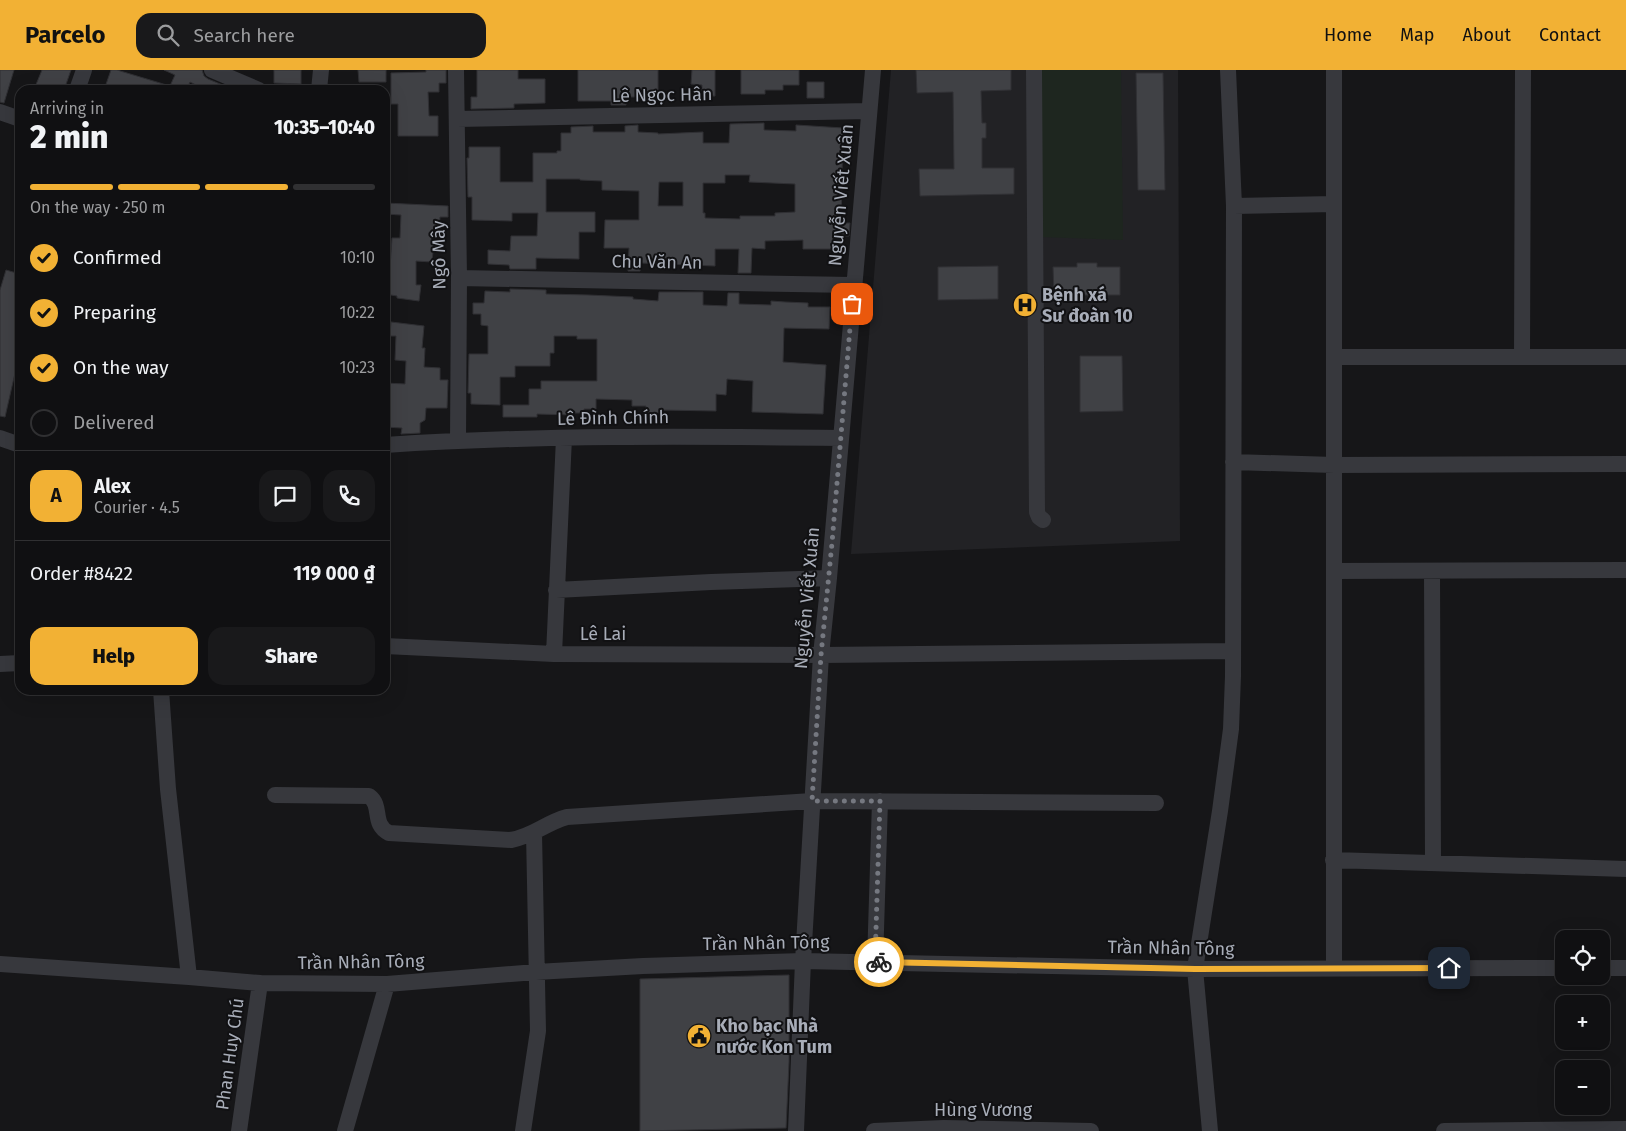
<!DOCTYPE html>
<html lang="en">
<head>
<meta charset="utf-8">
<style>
  :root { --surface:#101012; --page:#19191b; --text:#f1f3f6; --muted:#9c9d9f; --line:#303032; --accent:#f2b134 }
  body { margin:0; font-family:"Fira Sans",sans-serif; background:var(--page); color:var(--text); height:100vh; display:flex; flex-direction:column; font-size:19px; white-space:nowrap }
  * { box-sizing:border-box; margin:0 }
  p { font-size:16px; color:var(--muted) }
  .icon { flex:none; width:28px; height:28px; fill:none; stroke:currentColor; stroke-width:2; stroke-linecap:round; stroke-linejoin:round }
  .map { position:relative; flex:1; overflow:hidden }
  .side { position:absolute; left:15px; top:15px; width:375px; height:610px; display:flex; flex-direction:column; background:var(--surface); border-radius:15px; box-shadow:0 5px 20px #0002,0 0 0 1px var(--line) }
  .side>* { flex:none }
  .buttons { position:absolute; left:1555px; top:860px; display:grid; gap:10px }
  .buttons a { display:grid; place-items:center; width:55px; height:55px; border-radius:10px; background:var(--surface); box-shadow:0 5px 20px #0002,0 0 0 1px var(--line); font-size:25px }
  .pin { position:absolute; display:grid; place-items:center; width:42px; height:42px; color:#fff; margin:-21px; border-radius:10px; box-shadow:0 2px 8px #0006 }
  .courier { position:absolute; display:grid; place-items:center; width:50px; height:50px; margin:-25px; border:4px solid #f2b134; border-radius:50%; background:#fff; color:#222; box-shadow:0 1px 6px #0007 }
  .headline em { font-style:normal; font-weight:800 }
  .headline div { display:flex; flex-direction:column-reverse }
  .headline { display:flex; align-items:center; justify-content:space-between; height:85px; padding:0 15px }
  h1 { font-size:32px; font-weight:800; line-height:38px }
  .bar { display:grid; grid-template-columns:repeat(4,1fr); gap:8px 5px; align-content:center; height:60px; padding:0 15px }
  .bar i { height:6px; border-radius:4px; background:var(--line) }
  .bar .selected { background:var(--accent) }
  .bar p { grid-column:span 4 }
  .line { display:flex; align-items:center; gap:12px; padding:0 15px; border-top:1px solid var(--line) }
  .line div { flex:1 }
  .round { display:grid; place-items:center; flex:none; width:52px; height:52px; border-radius:15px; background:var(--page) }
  ol { padding:0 15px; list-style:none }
  li { display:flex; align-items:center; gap:15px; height:55px }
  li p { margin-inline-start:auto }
  li .icon { padding:5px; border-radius:50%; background:var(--accent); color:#111; stroke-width:4 }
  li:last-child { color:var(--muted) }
  li i { width:28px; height:28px; border:2px solid var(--line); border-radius:50% }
  .cta { display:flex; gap:10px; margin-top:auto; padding:10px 15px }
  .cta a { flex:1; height:58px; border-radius:15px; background:var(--accent); color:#111; font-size:20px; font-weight:800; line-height:58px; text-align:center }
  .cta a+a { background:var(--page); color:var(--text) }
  header { display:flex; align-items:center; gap:30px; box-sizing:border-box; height:70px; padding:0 25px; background:var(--accent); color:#111 }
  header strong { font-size:24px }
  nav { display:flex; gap:28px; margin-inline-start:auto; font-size:18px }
  .search { width:350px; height:45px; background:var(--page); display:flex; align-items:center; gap:12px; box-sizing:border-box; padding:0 18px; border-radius:15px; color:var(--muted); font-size:19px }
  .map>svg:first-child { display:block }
  .built { fill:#222225 }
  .green { fill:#1e261f }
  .building { fill:#404145; stroke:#303034; fill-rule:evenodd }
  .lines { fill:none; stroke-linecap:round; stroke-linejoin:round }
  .minor { stroke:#37383d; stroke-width:16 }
  .done { stroke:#757880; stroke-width:5; stroke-dasharray:0 9 }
  .route { stroke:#f2b134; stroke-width:6 }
  .labels { text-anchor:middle; stroke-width:4; stroke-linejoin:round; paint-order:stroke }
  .street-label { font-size:18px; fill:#a8adb8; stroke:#111113 }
  .poi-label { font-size:18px; font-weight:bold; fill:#a8adb8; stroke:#111113; text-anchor:start }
</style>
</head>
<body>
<header>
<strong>Parcelo</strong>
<div class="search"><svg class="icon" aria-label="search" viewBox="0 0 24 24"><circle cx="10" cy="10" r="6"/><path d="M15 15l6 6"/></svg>Search here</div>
<nav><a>Home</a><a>Map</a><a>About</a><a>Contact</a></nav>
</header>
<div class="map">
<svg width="1626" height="1061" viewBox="0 0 1626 1061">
  <rect width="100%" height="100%" fill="#161618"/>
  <path class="built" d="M891,0H1178L1180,471L851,484Z"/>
  <path class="green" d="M1041,0H1121L1123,170L1041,167Z"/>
  <path class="building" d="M0,0H14L4,33L0,32Z
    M42,0H71L64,20H44L35,17Z
    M111,0H117L170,16L175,5L164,0H202L204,6L208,9L225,16L222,20H206L190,12L186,20H104Z
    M274,0H301V14L274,13Z
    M358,0H386V12H359Z
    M426,0H446V13H439V22H428L429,46H438V66H398V34H391V3L426,2Z
    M477,0H518V9H545V33L514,34V38L471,39V27H477Z
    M578,0H658V27H626V35H611V31H578Z
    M692,0H715V26H702V15L691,14Z
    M741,0H799V15H783V20H765V24H741Z
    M916,0H1011V20L981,21L982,53H986V68H982V98H1014V124L920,126L919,99H954L953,22L917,23Z
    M1136,3H1163L1165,120H1138Z
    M807,12H824V28H807Z
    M764,53V60L796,61V55L843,58L841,153H850L849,166H837V179H803V170L765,171V179L752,178L751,203H738L739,179H715V196L641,193L640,201H628L629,178H604L605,150H639V121L602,120V111L580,110V109H546V142H595V162H579V189L536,188V199H510L509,195L488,194V180L510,181L511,166H537L538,143H512V151L472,150V127H468L467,88H469V77H500V112H533V83H557V81H561V63H571V57L593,56V62H625V56L638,55V62L658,63V64L703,62V73H729L730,54ZM725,105H750L749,112L795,114V142L775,143V146H740V149L705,148V143H703V113H725ZM659,112H683V136H658Z
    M385,133L448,136V147H440L439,160H435L432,192L416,191V215H421L419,231L397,228V226L385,224V211L389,212L392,168H400L401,145L385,144Z
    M1077,193H1097V197H1120V225H1054L1053,197H1077Z
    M998,196V229L938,230V197Z
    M6,200L20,204V291L18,290L5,347L0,346V220Z
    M510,219L546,220V224L588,225L633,227V229L658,231L659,222H703V235L727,236L728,223H739V234L771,235V231L785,232L808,233V237H830L829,259L784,258L783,292L826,295L823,344L752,342L753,311L727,309L726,325L716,324V341L662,340V343H646V336H632V330L596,329V339H584V343H573V345L537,344V347H503V335H529V319H541V311H597V269H577V266H554V283H550V296H515V307H500V335L471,334V323H468L469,284H488V256L481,255V244H473V233H484L485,221L510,222Z
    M391,252L424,256L422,278H425L424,297L440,298V310H448L447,338H426L425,350L420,353V363L401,364L402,358L385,357V313L405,314L406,291L395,290L396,266H390Z
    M1080,286H1122L1123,341L1080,342Z
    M789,905V992L786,1058L640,1061V909Z"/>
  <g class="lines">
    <path class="minor" d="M212,0L259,20
      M456,0L459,208L458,370
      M1034,0L1037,442L1039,447L1043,450
      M77,20L84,0
      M319,20L321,0
      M0,42L20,49
      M457,49L869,41
      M1234,136L1334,134
      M459,208L853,215
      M1334,287H1626
      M1522,287L1523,0
      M0,368L20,375
      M385,375C537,365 689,366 841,368
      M1233,392L1334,395L1626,394
      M1334,501L1626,500
      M1432,501L1433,793
      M556,520L711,512L829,508
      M385,576L554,584L821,585L1233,581
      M554,584L564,368
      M0,594L20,593
      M161,620L168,719L189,907
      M275,725L369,726C383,736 371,754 389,763L511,770C534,766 545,753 567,747L812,731L1156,733
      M1333,790L1626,799
      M875,892L880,731
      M0,894L189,907L260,913L387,914L536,902L643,896L803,891L1195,899L1564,898
      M1334,898V0
      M1601,898H1626
      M239,1061L260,913
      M345,1061L387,914
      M523,1061L538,961L534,763
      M796,1061L803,891L821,585L829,508L873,0
      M874,1061L944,1058L1091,1061
      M1210,1061L1195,899L1220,741L1231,659L1233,606L1234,136L1228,0
      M1444,1061L1626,1059"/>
  </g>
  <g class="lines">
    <path class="done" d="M852,234L832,473L821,585L812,731H880L875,892H879"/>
    <path class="route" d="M879,892L1195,899L1449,898"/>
  </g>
  <defs>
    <g id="hospital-disc" transform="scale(1.25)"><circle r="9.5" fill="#f2b134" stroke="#111113"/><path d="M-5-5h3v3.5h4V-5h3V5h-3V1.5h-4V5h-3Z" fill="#111"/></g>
    <g id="civic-disc" transform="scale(1.25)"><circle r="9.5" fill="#f2b134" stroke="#111113"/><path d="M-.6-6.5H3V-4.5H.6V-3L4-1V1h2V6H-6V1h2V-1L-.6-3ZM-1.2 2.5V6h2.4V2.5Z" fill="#111"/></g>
  </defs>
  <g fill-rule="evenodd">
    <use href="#hospital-disc" x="1025" y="235"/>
    <use href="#civic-disc" x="699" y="966"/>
  </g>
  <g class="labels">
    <g class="street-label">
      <text transform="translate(662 25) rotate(-1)" y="6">Lê Ngọc Hân</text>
      <text transform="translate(841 125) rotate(-85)" y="6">Nguyễn Viết Xuân</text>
      <text transform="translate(439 185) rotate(-91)" y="6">Ngô Mây</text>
      <text transform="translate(657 192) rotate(1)" y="6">Chu Văn An</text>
      <text transform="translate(613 348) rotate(-1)" y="6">Lê Đình Chính</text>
      <text transform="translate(807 528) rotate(-85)" y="6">Nguyễn Viết Xuân</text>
      <text x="603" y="570">Lê Lai</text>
      <text transform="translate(766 873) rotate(-1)" y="6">Trần Nhân Tông</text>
      <text transform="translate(1171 878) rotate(1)" y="6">Trần Nhân Tông</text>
      <text transform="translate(361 892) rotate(-1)" y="6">Trần Nhân Tông</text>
      <text transform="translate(230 984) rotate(-82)" y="6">Phan Huy Chú</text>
      <text x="983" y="1046">Hùng Vương</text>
    </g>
    <g class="poi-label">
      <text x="1042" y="231">Bệnh xá<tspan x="1042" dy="21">Sư đoàn 10</tspan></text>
      <text x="716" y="962">Kho bạc Nhà<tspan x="716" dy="21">nước Kon Tum</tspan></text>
    </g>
  </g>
</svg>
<div class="buttons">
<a><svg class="icon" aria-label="locate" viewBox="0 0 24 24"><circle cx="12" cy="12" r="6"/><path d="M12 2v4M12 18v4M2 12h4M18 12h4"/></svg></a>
<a>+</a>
<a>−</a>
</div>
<div class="pin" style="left:852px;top:234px;background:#ea580c"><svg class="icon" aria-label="bag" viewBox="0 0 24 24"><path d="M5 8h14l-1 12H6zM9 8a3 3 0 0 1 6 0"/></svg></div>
<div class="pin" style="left:1449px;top:898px;background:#1f2937"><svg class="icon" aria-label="home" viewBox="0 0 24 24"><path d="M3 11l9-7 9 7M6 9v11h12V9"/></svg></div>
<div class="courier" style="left:879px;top:892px"><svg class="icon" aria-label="bike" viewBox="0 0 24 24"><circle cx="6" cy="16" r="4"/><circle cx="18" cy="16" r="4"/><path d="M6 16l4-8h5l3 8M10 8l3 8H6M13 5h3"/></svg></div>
<section class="side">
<div class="headline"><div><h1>2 min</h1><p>Arriving in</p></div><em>10:35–10:40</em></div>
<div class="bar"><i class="selected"></i><i class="selected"></i><i class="selected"></i><i></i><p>On the way · 250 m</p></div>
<ol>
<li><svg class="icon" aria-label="check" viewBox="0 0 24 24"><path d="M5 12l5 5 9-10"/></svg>Confirmed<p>10:10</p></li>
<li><svg class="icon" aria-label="check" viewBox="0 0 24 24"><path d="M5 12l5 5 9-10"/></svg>Preparing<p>10:22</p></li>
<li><svg class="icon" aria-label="check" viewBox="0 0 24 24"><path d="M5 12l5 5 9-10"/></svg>On the way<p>10:23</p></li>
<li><i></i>Delivered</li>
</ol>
<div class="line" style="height:90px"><b class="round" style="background:var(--accent);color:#111">A</b><div><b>Alex</b><p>Courier · 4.5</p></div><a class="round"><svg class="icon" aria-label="chat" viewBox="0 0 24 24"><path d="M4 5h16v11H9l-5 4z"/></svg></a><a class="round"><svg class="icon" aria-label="phone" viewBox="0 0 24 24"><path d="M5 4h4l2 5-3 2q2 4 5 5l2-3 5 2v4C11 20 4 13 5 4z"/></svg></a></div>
<div class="line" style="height:65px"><div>Order #8422</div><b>119 000 ₫</b></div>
<div class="cta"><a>Help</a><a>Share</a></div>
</section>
</div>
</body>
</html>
